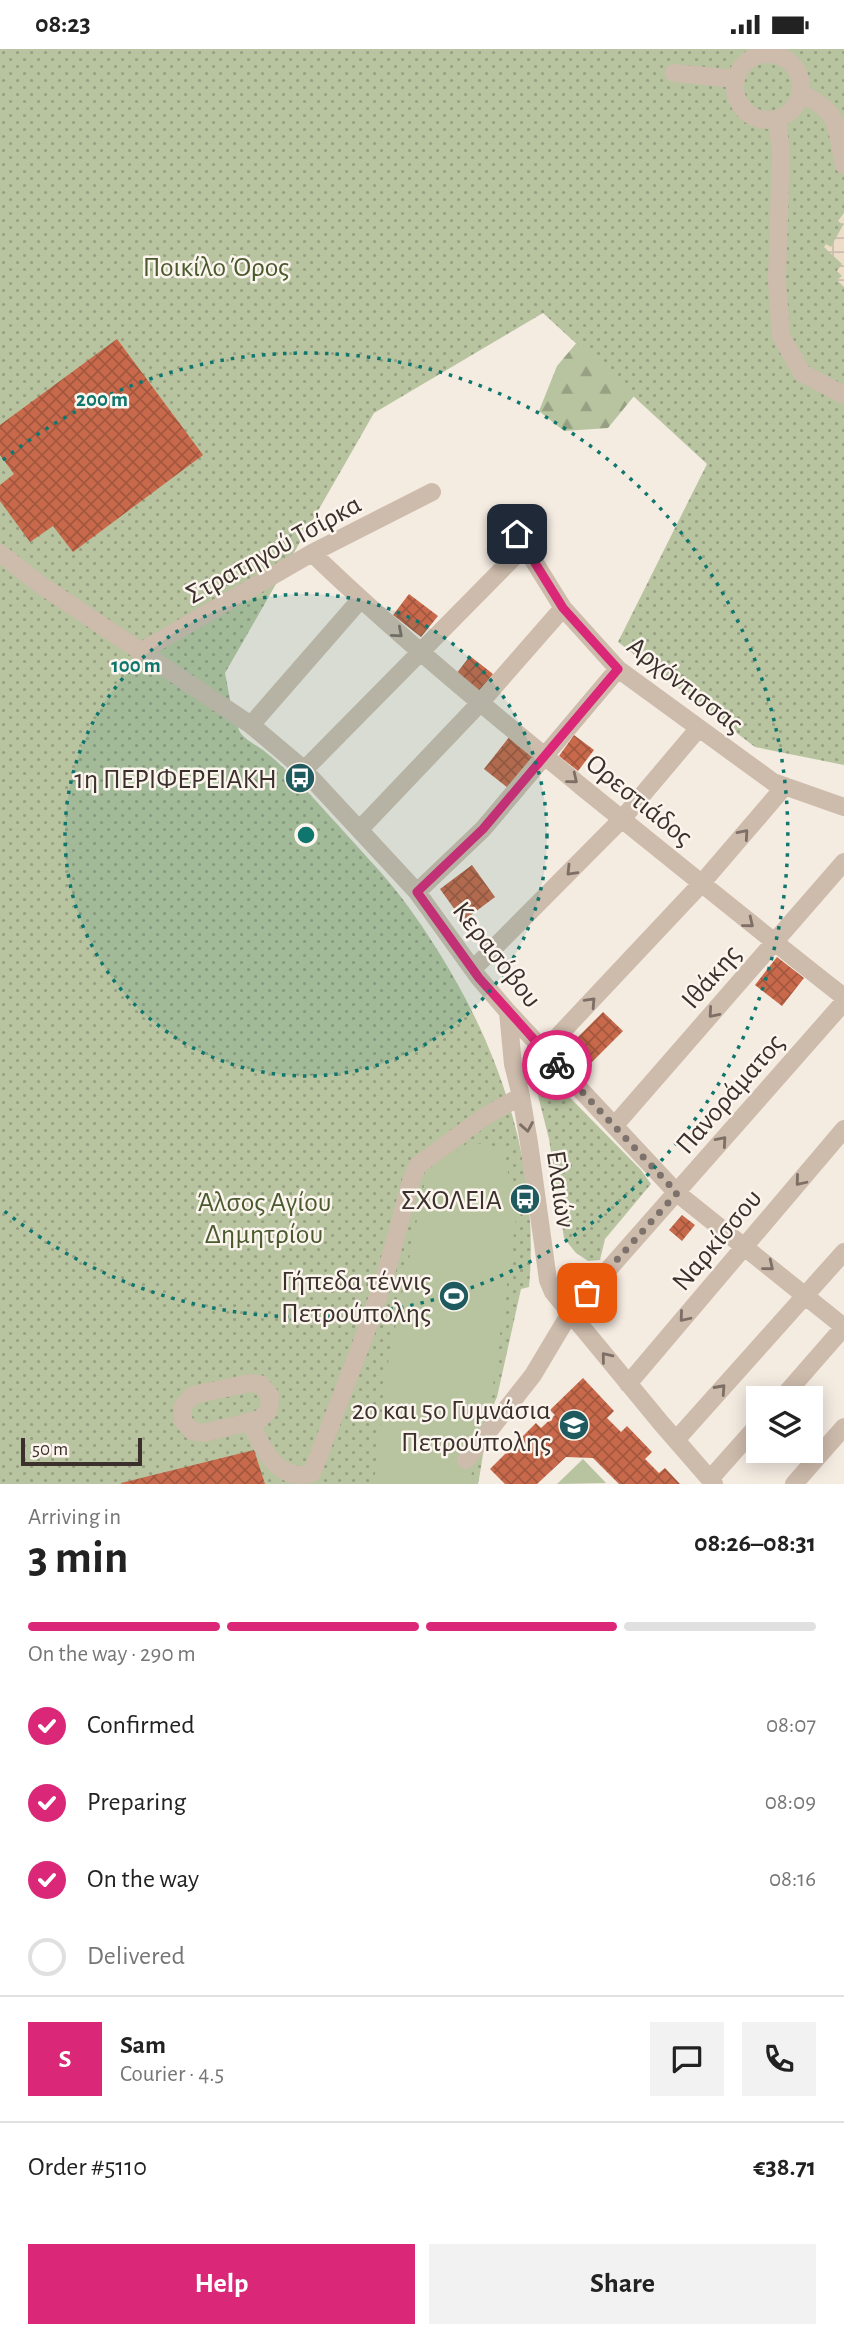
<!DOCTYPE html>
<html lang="en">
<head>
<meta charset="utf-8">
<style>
  :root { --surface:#fff; --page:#f2f2f2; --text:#222; --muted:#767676; --line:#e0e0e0; --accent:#db2777 }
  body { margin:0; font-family:"Alegreya Sans",sans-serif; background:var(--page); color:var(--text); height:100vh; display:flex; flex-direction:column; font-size:26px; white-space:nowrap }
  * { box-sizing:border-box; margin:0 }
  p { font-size:23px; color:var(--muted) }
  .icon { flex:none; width:38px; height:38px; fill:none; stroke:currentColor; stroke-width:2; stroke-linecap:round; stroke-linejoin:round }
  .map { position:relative; height:1435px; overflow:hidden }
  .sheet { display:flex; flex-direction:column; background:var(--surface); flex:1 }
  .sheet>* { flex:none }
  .buttons { position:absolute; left:746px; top:1337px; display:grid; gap:14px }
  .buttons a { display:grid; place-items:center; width:77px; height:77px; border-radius:0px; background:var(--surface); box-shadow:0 4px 18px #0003; font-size:35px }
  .scale { position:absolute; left:21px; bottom:18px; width:121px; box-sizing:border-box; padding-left:7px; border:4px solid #3b302b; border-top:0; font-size:19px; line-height:24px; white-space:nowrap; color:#3b302b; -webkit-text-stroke:5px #fbf5ee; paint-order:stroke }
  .pin { position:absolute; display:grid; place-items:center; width:60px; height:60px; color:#fff; margin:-30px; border-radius:14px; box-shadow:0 4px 10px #0006 }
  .courier { position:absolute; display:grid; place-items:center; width:70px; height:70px; margin:-35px; border:5px solid #db2777; border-radius:50%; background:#fff; color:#222; box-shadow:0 2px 9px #0007 }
  .headline em { font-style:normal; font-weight:700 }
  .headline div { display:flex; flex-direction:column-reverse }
  .headline { display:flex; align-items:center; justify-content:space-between; height:119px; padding:0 28px }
  h1 { font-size:46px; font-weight:700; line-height:52px }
  .bar { display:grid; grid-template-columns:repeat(4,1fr); gap:10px 7px; align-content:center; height:84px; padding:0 28px }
  .bar i { height:9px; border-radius:5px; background:var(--line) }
  .bar .on { background:var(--accent) }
  .bar p { grid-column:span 4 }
  .line { display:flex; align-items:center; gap:18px; padding:0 28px; border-top:2px solid var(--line) }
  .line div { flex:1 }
  .round { display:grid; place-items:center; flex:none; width:74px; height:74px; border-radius:0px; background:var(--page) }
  ol { padding:0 28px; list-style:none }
  li { display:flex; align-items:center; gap:21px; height:77px }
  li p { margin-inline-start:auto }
  li .icon { padding:7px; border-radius:50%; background:var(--accent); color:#fff; stroke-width:4 }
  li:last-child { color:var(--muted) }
  li i { width:38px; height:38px; border:4px solid var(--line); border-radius:50% }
  .cta { display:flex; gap:14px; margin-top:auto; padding:14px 28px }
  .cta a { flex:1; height:80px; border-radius:0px; background:var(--accent); color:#fff; font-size:28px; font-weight:700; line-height:80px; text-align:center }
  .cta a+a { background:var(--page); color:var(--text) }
  .status { display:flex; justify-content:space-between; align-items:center; height:49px; padding:0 35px; background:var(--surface); direction:ltr }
  .status svg { height:19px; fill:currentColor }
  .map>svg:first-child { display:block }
  .forest { fill:url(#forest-firs) }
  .park { fill:url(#park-dots) }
  .pitch { fill:#b8c4a0 }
  .plaza { fill:url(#plaza-grid) }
  .building { fill:url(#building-cross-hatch) }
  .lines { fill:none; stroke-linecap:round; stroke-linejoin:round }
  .minor { stroke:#cdbbac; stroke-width:18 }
  .oneway { stroke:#7d6f65 }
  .done { stroke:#7c716b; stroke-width:7; stroke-dasharray:0 12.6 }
  .route { stroke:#db2777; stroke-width:9 }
  .ring { fill:none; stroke:#0f766e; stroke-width:3.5; stroke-dasharray:3.5 7 }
  .labels { text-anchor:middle; stroke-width:5; stroke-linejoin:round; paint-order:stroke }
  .park-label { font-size:28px; fill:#4a5a2e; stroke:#fbf5ee }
  .street-label { font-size:28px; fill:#3b302b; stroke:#fbf5ee }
  .poi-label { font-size:28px; fill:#3b302b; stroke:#fbf5ee; text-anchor:end }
  .centre { fill:#0f766e; stroke:#fbf5ee; stroke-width:3.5 }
  .ring-label { font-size:21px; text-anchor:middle; font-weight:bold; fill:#0f766e; stroke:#fbf5ee; stroke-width:5; stroke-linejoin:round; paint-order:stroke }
</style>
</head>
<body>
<div class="status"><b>08:23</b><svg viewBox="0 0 49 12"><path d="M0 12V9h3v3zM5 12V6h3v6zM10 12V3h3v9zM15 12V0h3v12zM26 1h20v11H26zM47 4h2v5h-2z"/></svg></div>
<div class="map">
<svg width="844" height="1435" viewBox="0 0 844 1435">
  <defs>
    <pattern id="forest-firs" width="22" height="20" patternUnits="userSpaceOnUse" patternTransform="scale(1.75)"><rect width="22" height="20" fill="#b8c4a0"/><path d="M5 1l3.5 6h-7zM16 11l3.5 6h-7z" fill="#97a083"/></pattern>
    <pattern id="park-dots" width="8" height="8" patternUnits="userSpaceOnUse" patternTransform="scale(1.75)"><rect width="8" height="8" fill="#b8c4a0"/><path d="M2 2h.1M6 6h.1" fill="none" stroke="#97a083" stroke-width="1.8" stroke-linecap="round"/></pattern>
    <pattern id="plaza-grid" width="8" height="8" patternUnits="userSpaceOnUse" patternTransform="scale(1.75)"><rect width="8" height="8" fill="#ecdcc8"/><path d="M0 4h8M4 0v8" fill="none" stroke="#cbbdac"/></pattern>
    <pattern id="building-cross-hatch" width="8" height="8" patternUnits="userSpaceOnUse" patternTransform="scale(1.75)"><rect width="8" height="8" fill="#c8694b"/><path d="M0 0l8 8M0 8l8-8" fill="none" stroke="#a4573f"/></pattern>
  </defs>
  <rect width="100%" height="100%" fill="#f4ebe1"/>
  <path class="forest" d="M606,259L639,341L608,379L564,382L539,362L557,317Z"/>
  <path class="park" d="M0,0H844V716L755,698L618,593L707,415L543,264L374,364L225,624C229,642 231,664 239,681C242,689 256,696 263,701C291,723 314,750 338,776C359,800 382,823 401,848C485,960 542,1096 529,1238L521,1240L497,1348C485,1373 484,1407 478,1435H0Z
    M532,1010L641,1121L651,1135L605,1190L600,1211L588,1212L576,1204L564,1189L549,1090L530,1015Z"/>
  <path class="pitch" d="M470,1092L504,1102L516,1169L491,1351L469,1435H374L386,1324L426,1127Z
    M583,1410L606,1434L557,1435Z"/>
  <path class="plaza" d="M844,164V238L837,231L842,227L837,222L842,215L824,198L826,195L831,198L843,176L838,172Z"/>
  <path class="building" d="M117,290L203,406L73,503L53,477L30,493L0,452V436L14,425L0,406V376Z
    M409,545L438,567L421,588L393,566Z
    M470,607L493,625L479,643L456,625Z
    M574,686L594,701L578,722L559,707Z
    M510,687L535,706L508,739L484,720Z
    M472,816L495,848L463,872L440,840Z
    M777,908L804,929L782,957L755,936Z
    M603,963L623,982L591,1014L572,994Z
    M682,1166L695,1176L682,1192L669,1181Z
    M583,1329L614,1362L607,1369L621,1383L627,1377L652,1403L645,1410L659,1424L665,1419L680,1435H619L593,1409L566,1408L537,1435H505L490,1420L536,1374L541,1379L555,1366L550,1361Z
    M254,1401L265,1435H121V1434Z"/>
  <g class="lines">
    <path class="minor" d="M735 38a33 33 0 1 1 66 0a33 33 0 1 1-66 0Z
      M674,24L735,30
      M801,44C841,64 835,75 844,116
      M777,70L781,104L777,231L781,287L802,324L844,346
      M509,472L563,559L618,620L773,733L844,758
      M0,504L41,536L251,676L302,719L417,843L479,929L508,963L677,1144L844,1278
      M312,504C398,587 490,662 582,738C669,808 756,879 844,948
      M140,603L312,504L432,443
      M251,676L360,551
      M304,721L524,498
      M360,780L479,655L563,559
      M417,843L483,780L618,620
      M473,920L622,770L698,680
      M508,963L513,1015L521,1047L529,1094L548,1231L553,1243L661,1374L714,1435
      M544,1002L701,835L785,737
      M615,1076L844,813
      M250,1334L260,1335L270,1346L269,1361L260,1370L204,1384L192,1382L183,1372V1357L193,1346Z
      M628,1335L844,1080
      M782,1349L844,1278
      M250,1373C261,1397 278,1435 312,1424L364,1288L385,1228L411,1132L418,1116L484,1068L521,1047
      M676,1391L844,1203
      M466,1411L533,1326L570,1264L844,953
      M710,1430L758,1376
      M794,1435L844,1378"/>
  </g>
  <defs><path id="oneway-chevron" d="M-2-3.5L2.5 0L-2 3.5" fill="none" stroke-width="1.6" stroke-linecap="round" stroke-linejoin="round" transform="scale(1.75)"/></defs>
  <g class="oneway">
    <use href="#oneway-chevron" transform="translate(398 584) rotate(41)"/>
    <use href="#oneway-chevron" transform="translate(573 730) rotate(39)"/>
    <use href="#oneway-chevron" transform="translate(744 785) rotate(-49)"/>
    <use href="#oneway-chevron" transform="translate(571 822) rotate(134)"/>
    <use href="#oneway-chevron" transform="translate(749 874) rotate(39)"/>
    <use href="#oneway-chevron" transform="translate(591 953) rotate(-47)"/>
    <use href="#oneway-chevron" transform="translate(713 964) rotate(131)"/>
    <use href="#oneway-chevron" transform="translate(527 1078) rotate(80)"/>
    <use href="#oneway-chevron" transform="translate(722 1092) rotate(-49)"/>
    <use href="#oneway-chevron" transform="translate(800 1132) rotate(130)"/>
    <use href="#oneway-chevron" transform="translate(769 1217) rotate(39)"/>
    <use href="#oneway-chevron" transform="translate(684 1268) rotate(130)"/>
    <use href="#oneway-chevron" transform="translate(606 1308) rotate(-129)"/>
    <use href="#oneway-chevron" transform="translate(721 1340) rotate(-48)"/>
  </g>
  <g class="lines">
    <path class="done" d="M557,1016L677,1144L587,1244"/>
    <path class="route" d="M517,485L563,559L618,620L483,780L417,843L479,929L557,1016"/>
  </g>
  <circle cx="306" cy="786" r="241" fill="#0f766e" fill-opacity=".12"/>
  <g class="ring">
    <circle cx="306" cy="786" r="241"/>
    <path d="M3 411A482 482 0 1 1 3 1161"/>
  </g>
  <defs>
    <g id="bus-disc" transform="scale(1.575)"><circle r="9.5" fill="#1f5a5e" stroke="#fbf5ee"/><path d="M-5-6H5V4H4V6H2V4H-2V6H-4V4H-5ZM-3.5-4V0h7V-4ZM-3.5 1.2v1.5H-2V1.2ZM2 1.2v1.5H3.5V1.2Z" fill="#fff"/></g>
    <g id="stadium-disc" transform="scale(1.575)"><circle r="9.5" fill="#1f5a5e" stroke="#fbf5ee"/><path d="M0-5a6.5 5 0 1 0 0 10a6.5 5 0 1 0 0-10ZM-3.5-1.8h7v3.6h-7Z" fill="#fff"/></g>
    <g id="school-disc" transform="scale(1.575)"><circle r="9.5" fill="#1f5a5e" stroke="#fbf5ee"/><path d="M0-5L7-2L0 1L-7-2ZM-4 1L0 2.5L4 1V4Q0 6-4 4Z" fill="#fff"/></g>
  </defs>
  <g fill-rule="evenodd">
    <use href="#bus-disc" x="300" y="729"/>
    <use href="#bus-disc" x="525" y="1150"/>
    <use href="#stadium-disc" x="454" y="1247"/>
    <use href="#school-disc" x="574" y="1376"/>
  </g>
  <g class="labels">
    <g class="park-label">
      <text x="216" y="227">Ποικίλο Όρος</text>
      <text x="264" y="1162">Άλσος Αγίου<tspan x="264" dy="32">Δημητρίου</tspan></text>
    </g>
    <g class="street-label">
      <text transform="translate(273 499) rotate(-29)" y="10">Στρατηγού Τσίρκα</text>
      <text transform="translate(686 635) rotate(38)" y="10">Αρχόντισσας</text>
      <text transform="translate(640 750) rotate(39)" y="10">Ορεστιάδος</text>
      <text transform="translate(498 905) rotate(52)" y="10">Κερασόβου</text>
      <text transform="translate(710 927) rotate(-49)" y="10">Ιθάκης</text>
      <text transform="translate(729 1044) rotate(-49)" y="10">Πανοράματος</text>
      <text transform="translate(562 1140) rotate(82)" y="10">Ελαιών</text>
      <text transform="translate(716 1190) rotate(-50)" y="10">Ναρκίσσου</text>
    </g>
    <g class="poi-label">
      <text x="277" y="739">1η ΠΕΡΙΦΕΡΕΙΑΚΗ</text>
      <text x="502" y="1160">ΣΧΟΛΕΙΑ</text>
      <text x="431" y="1241">Γήπεδα τέννις<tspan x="431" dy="32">Πετρούπολης</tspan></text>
      <text x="551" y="1370">2ο και 5ο Γυμνάσια<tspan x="551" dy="32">Πετρούπολης</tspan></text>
    </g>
  </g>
  <circle cx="306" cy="786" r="10" class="centre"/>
  <g class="ring-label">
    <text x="102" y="357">200 m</text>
    <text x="136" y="623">100 m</text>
  </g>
</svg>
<div class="buttons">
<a><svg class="icon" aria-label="layers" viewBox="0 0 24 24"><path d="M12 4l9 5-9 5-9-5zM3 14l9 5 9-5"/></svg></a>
</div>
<div class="scale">50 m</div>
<div class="pin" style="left:587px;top:1244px;background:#ea580c"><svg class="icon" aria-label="bag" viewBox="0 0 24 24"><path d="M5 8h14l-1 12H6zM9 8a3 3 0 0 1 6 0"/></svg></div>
<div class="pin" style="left:517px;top:485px;background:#1f2937"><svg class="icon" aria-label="home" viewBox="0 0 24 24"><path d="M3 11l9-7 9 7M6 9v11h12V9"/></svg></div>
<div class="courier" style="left:557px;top:1016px"><svg class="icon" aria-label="bike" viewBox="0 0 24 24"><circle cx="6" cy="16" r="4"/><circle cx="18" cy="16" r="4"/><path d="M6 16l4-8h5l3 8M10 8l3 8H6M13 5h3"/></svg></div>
</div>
<section class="sheet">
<div class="headline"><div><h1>3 min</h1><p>Arriving in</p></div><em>08:26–08:31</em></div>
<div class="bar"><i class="on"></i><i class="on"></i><i class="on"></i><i></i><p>On the way · 290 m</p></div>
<ol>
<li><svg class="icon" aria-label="check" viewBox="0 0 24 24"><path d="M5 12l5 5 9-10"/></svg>Confirmed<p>08:07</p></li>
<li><svg class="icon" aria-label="check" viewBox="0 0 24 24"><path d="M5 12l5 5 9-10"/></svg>Preparing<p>08:09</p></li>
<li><svg class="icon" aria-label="check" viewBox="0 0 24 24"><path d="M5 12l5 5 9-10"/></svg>On the way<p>08:16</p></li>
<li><i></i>Delivered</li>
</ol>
<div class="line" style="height:126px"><b class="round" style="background:var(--accent);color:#fff">S</b><div><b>Sam</b><p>Courier · 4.5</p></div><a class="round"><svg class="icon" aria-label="chat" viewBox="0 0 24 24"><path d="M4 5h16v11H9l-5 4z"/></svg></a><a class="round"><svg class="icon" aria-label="phone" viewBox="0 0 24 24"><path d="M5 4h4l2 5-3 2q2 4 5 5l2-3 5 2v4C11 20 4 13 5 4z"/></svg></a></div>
<div class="line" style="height:91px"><div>Order #5110</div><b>€38.71</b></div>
<div class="cta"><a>Help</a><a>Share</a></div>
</section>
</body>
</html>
